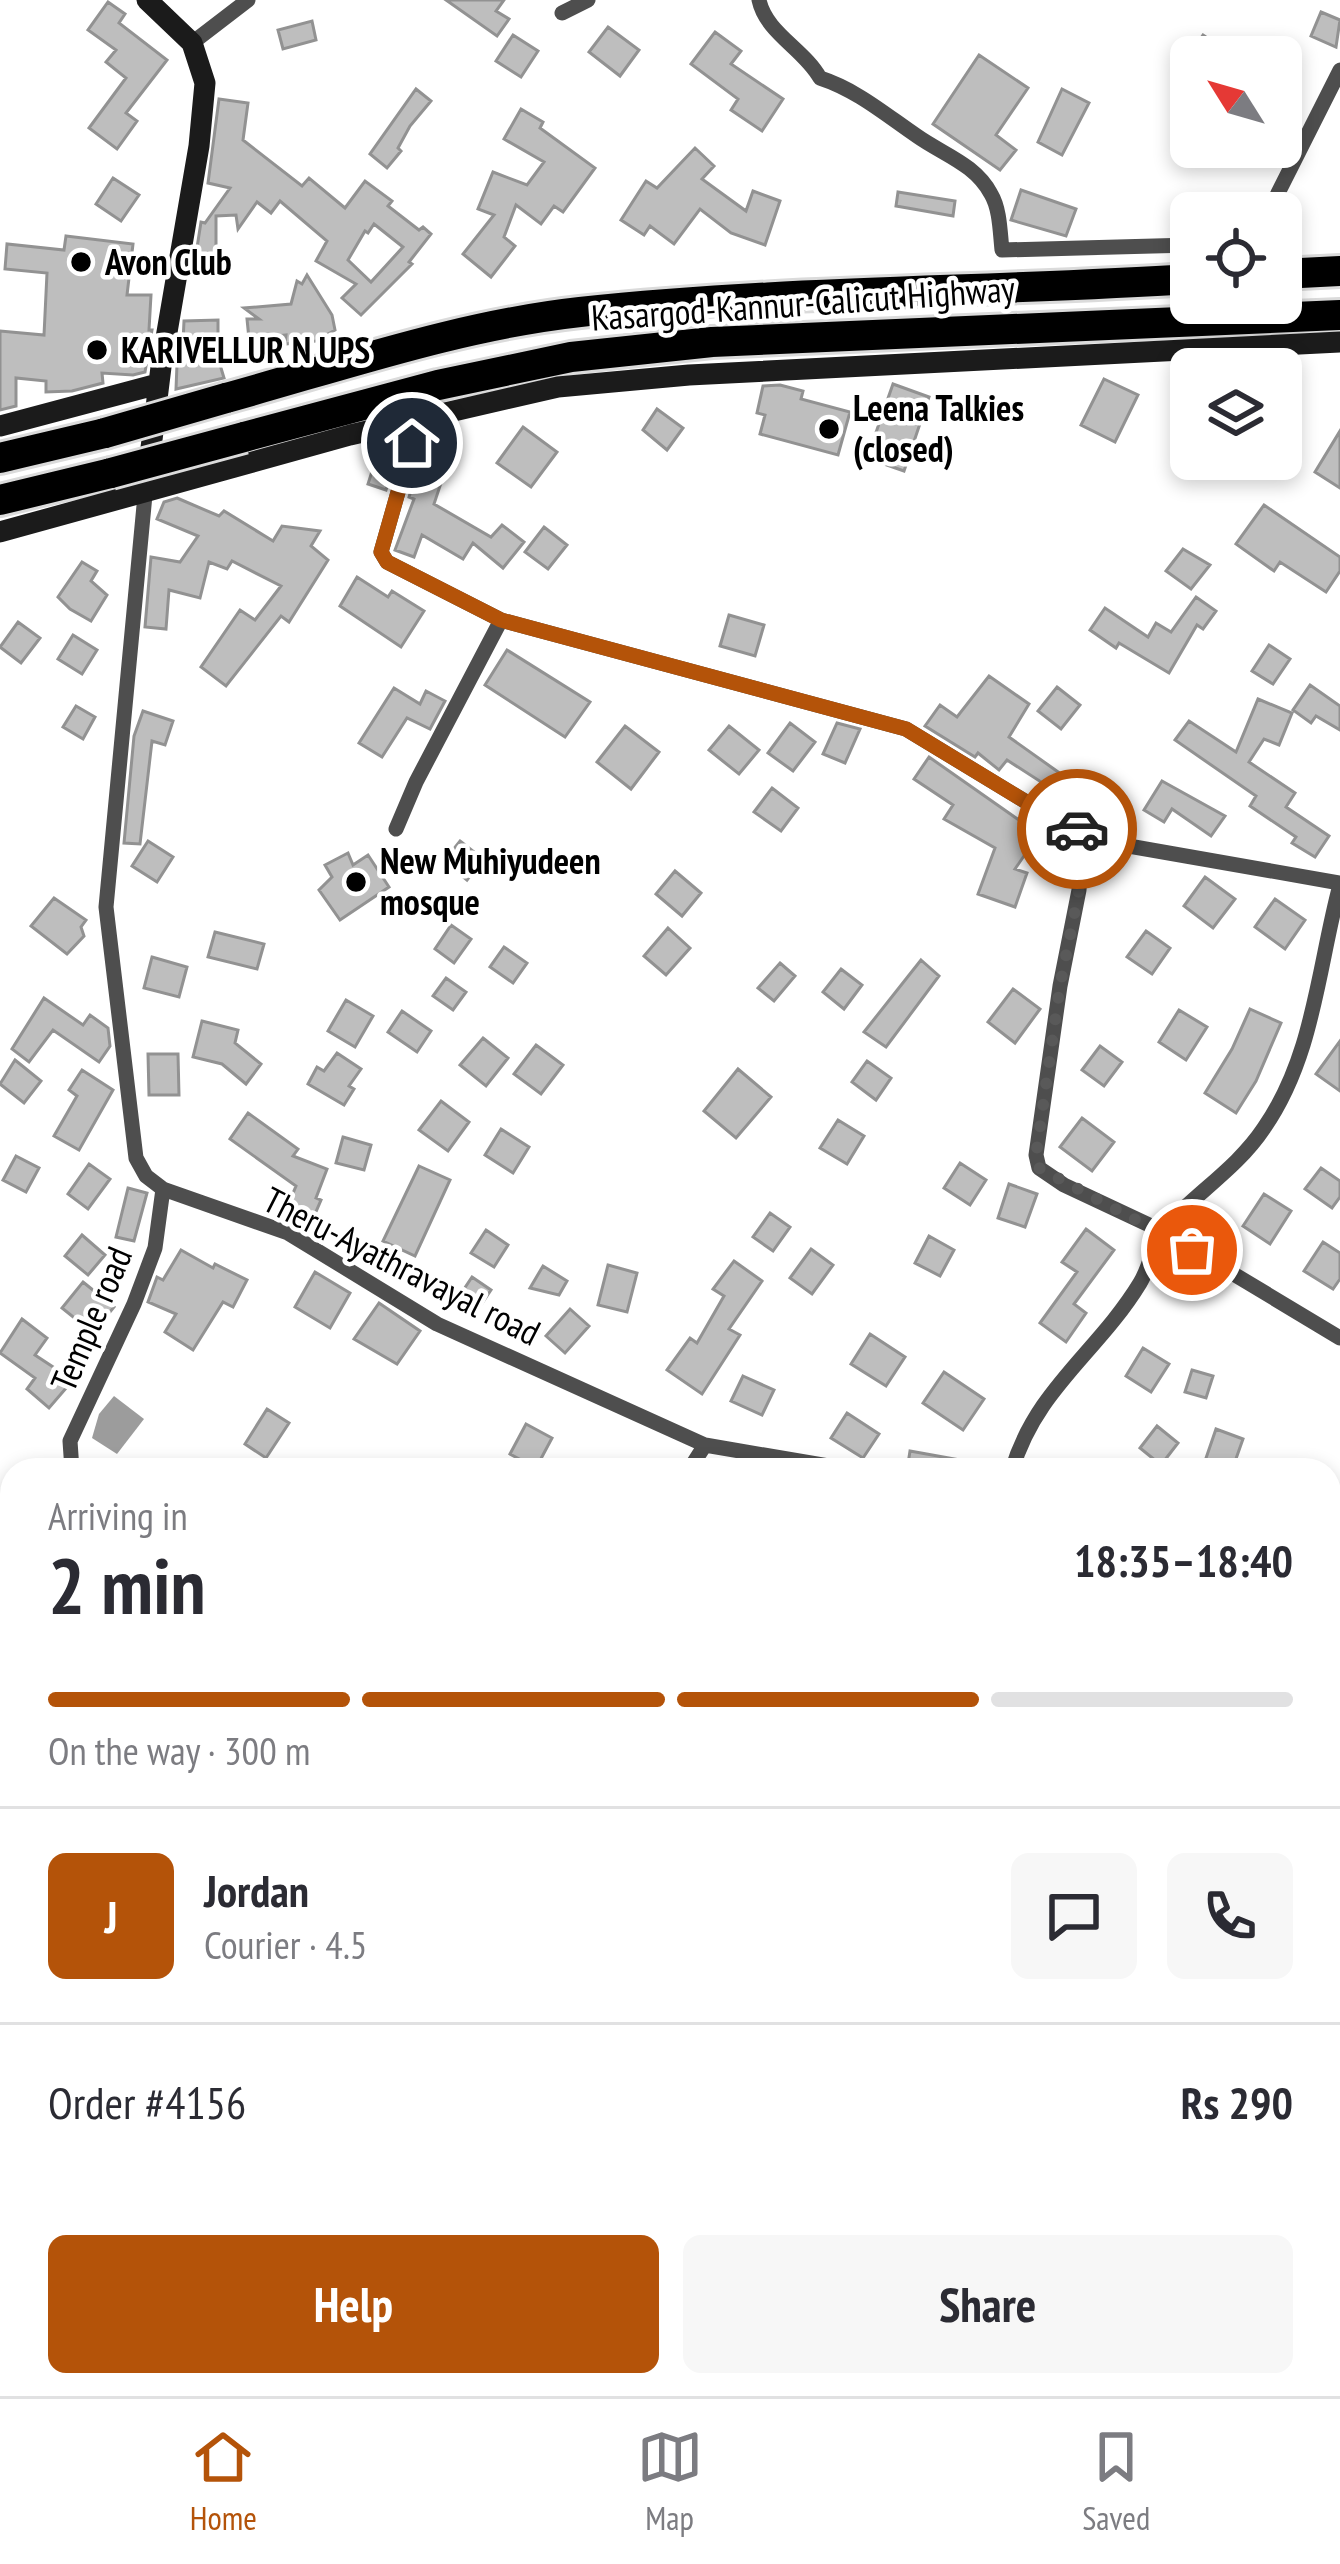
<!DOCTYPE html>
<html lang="en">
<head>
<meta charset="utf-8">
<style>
  :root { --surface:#fff; --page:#f7f7f7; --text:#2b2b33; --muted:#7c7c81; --line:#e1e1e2; --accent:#b45309 }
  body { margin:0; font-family:"PT Sans Narrow",sans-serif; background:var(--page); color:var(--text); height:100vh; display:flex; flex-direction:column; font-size:45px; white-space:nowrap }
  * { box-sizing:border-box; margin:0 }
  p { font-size:39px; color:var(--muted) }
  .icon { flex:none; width:66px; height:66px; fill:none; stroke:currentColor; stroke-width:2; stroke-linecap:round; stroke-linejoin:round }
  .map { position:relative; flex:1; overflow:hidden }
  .side { position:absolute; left:0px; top:1458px; width:1341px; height:939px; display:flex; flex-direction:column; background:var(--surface); border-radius:36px 36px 0 0; box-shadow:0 6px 18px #0003 }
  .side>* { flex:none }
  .needle { width:78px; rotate:307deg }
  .controls { position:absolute; left:1170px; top:36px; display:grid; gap:24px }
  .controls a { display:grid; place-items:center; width:132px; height:132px; border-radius:18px; background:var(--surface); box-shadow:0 6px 18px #0003; font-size:60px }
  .pin { position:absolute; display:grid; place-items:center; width:102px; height:102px; color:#fff; margin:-51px; border:6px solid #fff; border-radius:50%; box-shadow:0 3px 12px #0007 }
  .courier { position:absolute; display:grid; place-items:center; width:120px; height:120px; margin:-60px; border:9px solid #b45309; border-radius:50%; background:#fff; color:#222; box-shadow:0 3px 15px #0007 }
  .head em { font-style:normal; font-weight:700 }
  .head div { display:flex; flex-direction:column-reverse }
  .head { display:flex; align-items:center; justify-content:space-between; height:204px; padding:0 48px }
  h1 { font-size:78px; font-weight:700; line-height:90px }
  .bar { display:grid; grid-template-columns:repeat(4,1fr); gap:18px 12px; align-content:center; height:144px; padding:0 48px }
  .bar i { height:15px; border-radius:9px; background:var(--line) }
  .bar .current { background:var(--accent) }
  .bar p { grid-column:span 4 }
  .line { display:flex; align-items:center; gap:30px; padding:0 48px; border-top:3px solid var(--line) }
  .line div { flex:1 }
  .round { display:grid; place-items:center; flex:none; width:126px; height:126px; border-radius:18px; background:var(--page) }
  .action { display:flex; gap:24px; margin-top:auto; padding:24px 48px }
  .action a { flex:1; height:138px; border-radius:18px; background:var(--accent); color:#fff; font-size:48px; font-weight:700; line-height:138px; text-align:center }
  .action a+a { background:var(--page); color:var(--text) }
  .dock { display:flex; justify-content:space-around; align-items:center; height:168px; border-top:3px solid var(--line); background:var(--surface); font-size:33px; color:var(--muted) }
  .dock a { display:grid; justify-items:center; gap:6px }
  .dock .current { color:var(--accent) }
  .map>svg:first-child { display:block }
  .water { fill:#9c9c9c }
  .building { fill:#bebebe; stroke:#929292; stroke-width:3; fill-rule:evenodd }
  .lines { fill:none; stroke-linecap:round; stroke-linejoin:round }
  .highway-casing { stroke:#dbdbdb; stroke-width:36 }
  .street { stroke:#4e4e4e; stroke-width:15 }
  .secondary { stroke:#1b1b1b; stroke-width:21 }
  .highway { stroke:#000; stroke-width:30 }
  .highway-bridge-casing { stroke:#dbdbdb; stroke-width:36; stroke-linecap:butt }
  .highway-bridge { stroke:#000; stroke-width:30 }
  .done { stroke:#595959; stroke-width:12; stroke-dasharray:0 21.6 }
  .route { stroke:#b45309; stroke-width:15 }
  .poi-dot { fill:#000; stroke:#fff; stroke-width:4.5 }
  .labels { text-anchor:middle; stroke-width:9; stroke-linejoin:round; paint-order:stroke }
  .poi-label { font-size:36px; font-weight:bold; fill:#000; stroke:#fff; text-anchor:start }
  .street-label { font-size:36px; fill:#000; stroke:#fff }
</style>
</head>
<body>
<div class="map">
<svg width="1340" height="2396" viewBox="0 0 1340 2396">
  <rect width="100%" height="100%" fill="#fff"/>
  <path class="water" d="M114,1396L144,1419L117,1454L92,1438L99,1414Z"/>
  <path class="building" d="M446,0H504L496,11L509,19L497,36Z
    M108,2L125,14L119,23L167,60L126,113L137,121L117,149L89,128L126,78L106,62L116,50L88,30Z
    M1321,12L1340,20L1336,47L1311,36Z
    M312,21L316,40L283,49L278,30Z
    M608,27L639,50L620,76L589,52Z
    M715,32L741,51L731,64L783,99L762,131L731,110L738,99L691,64Z
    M513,35L538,51L521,77L496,61Z
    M1203,35L1235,57H1188Z
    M979,55L1028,88L996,135L1016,150L1000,170L933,124Z
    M416,89L431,101L410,126L398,148L401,151L387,168L370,154Z
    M1062,89L1089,103L1062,155L1038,142Z
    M219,99L248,103L243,140L302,186L309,178L345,208L365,181L392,201L388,206L419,230L423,227L431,234L409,262L412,264L361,315L342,298L356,284L316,261L327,241L280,201L271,213L257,202L238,229L236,215L216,216V258L196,254L201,222L205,223L230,188L208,183ZM374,224L403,247L371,282L348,260L365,231L368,233Z
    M521,109L543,122L540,128L595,168L563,212L554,206L541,224L516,205L504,237L515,246L491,277L463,254L494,215L478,209L493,172L527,185L544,162L504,139Z
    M695,148L714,166L702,179L746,211L753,191L780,201L765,245L731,233L700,209L674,244L650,226L644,235L621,220L646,181L657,188Z
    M113,178L139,195L121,221L96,204Z
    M1021,190L1076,209L1066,236L1011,220Z
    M898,192L955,201L953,216L896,206Z
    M66,236L133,244L127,295H151L149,330H152L145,372L133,375L102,373L103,383L72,391L46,392V381L16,378V406L0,410V331L44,335L47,273L5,269L7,244L64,250Z
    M307,275L332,315L335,330L316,341L285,344L286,335L249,339L247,319H259L244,308L291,304L297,281L302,284Z
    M218,320V358L224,378L176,389L177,364L182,363L184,321Z
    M1104,379L1138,395L1115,442L1081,425Z
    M893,384L929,397L904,471L867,458Z
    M780,385L803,391L801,399L850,412L838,455L760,434L765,415L757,413L763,386Z
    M657,409L683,428L667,450L643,430Z
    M523,427L557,452L531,487L497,463Z
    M1340,431V488L1315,472Z
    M401,439L386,490L368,484L381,443Z
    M416,474L441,483L434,504L491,537L502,525L524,542L503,568L473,543L463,559L422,535L414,557L395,550L414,499L409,497Z
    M177,498L219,516L224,511L273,541L282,526L320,531L311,546L328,560L289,622L281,616L226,686L201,667L240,610L255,620L281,586L232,561L227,569L209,562L200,598L169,590L166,629L145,627L151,557L180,562L198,536L157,519L164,502Z
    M1264,505L1340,557V571L1326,592L1280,562L1274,571L1236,544Z
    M544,527L567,545L548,569L525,552Z
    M1183,549L1210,565L1191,589L1166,571Z
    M82,562L97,571L91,581L107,595L91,621L70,609L58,597Z
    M357,577L388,597L392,591L424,611L401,647L340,606Z
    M1196,597L1216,611L1203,629L1197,625L1169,673L1119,643L1116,648L1090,630L1105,608L1148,637L1156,623L1171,632Z
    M729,615L764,625L755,656L720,646Z
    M18,622L40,638L21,663L0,647Z
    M73,635L97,650L82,674L58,659Z
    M1269,645L1290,659L1273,684L1252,671Z
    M507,650L590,702L565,737L485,685Z
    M989,676L1029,704L1009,737L1068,779L1072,772L1102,792L1089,813L1007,760L999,770L978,753L975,757L925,726L940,705L957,717Z
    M1310,685L1340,706V730L1316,716L1311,723L1293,710Z
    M1057,687L1080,705L1061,729L1038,711Z
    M394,688L420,704L426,691L445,701L430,729L407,718L382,757L359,743Z
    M1258,699L1292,713L1279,745L1264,739L1249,762L1295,793L1286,807L1329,836L1315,857L1292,843L1296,837L1250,806L1256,796L1175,740L1189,721L1236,752Z
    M76,706L95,717L83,739L63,727Z
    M143,711L173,721L165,745L152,741L140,844L124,843L134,736Z
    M790,723L815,742L793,771L768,753Z
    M837,723L860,729L845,763L823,754Z
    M625,726L659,752L631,789L597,762Z
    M729,726L759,750L739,774L709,750Z
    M929,757L1039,834L1015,869L1027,873L1015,907L978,894L995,848L944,819L953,805L914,779Z
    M1162,781L1225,816L1211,836L1172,809L1164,822L1144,810Z
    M772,788L798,808L781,831L754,812Z
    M148,841L173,857L157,882L132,866Z
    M460,841L483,859L467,880L444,861Z
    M348,853L353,865L368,855L389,887L340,920L319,890L332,877L325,865Z
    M675,871L701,893L682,916L656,894Z
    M1205,877L1235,899L1213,928L1184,906Z
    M54,898L86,920L81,927L84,936L67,954L31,926Z
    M1275,899L1305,920L1285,949L1255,927Z
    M451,925L471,939L454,963L435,949Z
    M668,928L690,948L666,975L644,956Z
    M1146,931L1170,948L1152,974L1127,957Z
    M215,932L264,944L257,969L208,957Z
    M504,947L527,963L513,983L490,967Z
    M152,957L187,967L179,997L144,988Z
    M921,960L939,976L886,1047L864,1032Z
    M780,963L795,976L774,1001L758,988Z
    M841,969L862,985L844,1009L823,992Z
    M446,978L466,992L453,1010L433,996Z
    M1013,989L1040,1009L1015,1043L988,1022Z
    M44,998L83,1025L90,1015L108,1028L110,1046L99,1062L53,1030L29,1062L12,1049Z
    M346,1000L373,1016L355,1047L328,1031Z
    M1250,1009L1281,1023L1256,1081L1236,1113L1205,1093L1232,1049Z
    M1179,1010L1207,1027L1186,1060L1159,1042Z
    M402,1011L431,1031L417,1052L388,1032Z
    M202,1021L238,1030L235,1043L261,1064L246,1084L222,1064L193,1057Z
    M483,1038L508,1058L486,1086L460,1065Z
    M1340,1041V1091L1316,1074Z
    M536,1045L563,1065L541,1094L514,1074Z
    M1100,1046L1122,1062L1104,1086L1082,1070Z
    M337,1053L361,1069L349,1086L354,1089L344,1105L308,1084L317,1067L324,1071Z
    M148,1054H178L179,1095H149Z
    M15,1060L41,1081L24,1103L0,1084Z
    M867,1061L891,1078L876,1100L852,1082Z
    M738,1069L771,1097L736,1138L704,1111Z
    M82,1070L113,1090L79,1150L54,1136L77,1096L69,1090Z
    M441,1101L469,1122L448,1151L419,1130Z
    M248,1113L298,1149L293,1156L327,1169L316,1198L321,1200L309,1228L283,1217L296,1186L230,1139Z
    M1082,1118L1114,1142L1092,1171L1060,1147Z
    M838,1120L864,1136L847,1164L820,1148Z
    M501,1129L529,1147L513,1173L485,1155Z
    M343,1137L371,1145L364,1170L336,1163Z
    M16,1156L39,1168L26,1192L3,1180Z
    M960,1163L986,1180L970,1205L944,1188Z
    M89,1164L110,1179L88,1209L68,1194Z
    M419,1166L450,1180L415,1256L383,1241Z
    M1321,1168L1340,1181V1197L1332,1208L1305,1189Z
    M1009,1184L1037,1194L1025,1227L998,1218Z
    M128,1188L147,1193L134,1241L116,1237Z
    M1264,1194L1291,1211L1270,1244L1243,1226Z
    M770,1213L790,1227L773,1251L753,1237Z
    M1086,1229L1114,1250L1074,1304L1086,1313L1066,1342L1040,1323L1077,1272L1062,1262Z
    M486,1230L508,1245L494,1267L471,1253Z
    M82,1235L105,1255L88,1275L65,1256Z
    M929,1236L954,1250L940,1276L915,1263Z
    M1323,1242L1340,1253V1279L1333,1289L1304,1271Z
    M811,1249L833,1265L812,1294L790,1278Z
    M181,1250L213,1268L215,1264L247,1280L233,1307L223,1302L193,1350L165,1332L176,1314L148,1302L157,1277L163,1280Z
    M734,1261L762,1281L729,1329L740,1335L702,1394L667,1370L690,1338L697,1343L724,1296L713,1289Z
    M608,1265L637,1273L627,1312L598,1305Z
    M543,1266L567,1281L559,1295L530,1288Z
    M315,1272L350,1293L330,1328L295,1307Z
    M472,1277L491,1290L477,1311L458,1298Z
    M83,1282L114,1307L93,1333L62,1308Z
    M379,1303L420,1331L397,1364L354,1339Z
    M570,1309L589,1326L565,1353L546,1336Z
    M22,1319L47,1338L35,1355L73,1380L49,1408L27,1389L35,1378L0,1353Z
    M870,1334L905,1357L886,1386L851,1364Z
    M1143,1348L1169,1364L1151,1392L1126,1376Z
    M1192,1370L1213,1376L1206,1398L1185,1392Z
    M944,1372L984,1399L963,1430L923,1403Z
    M743,1376L774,1390L762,1415L731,1401Z
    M267,1409L289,1423L266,1458L245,1444Z
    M847,1413L879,1434L863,1458L831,1438Z
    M526,1424L552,1438L536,1468L510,1454Z
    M1157,1426L1178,1443L1161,1465L1140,1448Z
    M1216,1429L1243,1439L1232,1470L1205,1461Z
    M910,1451L971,1462L970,1470H907Z"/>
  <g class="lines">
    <g class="highway-casing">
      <path id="highway" d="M1281,274L1340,271
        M226,398C342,366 461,325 580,312C783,290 988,292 1191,279
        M244,437L438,385L571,357L712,342L1340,315
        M0,458L105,433
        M0,500L111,473"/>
    </g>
    <path class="street" d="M759,0C766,33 804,49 820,78C857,90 886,115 917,136C944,155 975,164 991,194C1000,209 1000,232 1002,250L1191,245
      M562,13L588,0
      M192,43L248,0
      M1268,213L1340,70
      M412,443L381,552L387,562L501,620L906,729L1041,811L1071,822L1083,838L1079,890L1060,986L1036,1155L1039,1168L1064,1185L1162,1231L1340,1338
      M145,495L106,907L136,1158L146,1176L163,1189L288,1233L437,1324L705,1445L689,1470
      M396,829L416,782L501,620
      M1083,838L1340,883
      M705,1445L852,1470
      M72,1470L70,1441L134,1304L155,1248L163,1189
      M1012,1470C1036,1389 1098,1352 1140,1283C1151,1265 1153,1241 1167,1225C1199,1191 1238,1167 1264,1128C1314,1056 1318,967 1340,885
      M0,1616L12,1604
      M1329,1628L1340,1631
      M1333,2267L1340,2214
      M0,2363L12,2366
      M131,2385L142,2396
      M353,2396L355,2385"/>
    <path class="secondary" d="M147,0L192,43L205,83L199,146L161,367L148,472
      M0,426L158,384
      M0,532L350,435L558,387L689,375L1340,342"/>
    <use href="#highway" class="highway"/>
    <g class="highway-bridge-casing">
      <path id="highway-bridge" d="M105,433L226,398
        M111,473L244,437"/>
    </g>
    <use href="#highway-bridge" class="highway-bridge"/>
  </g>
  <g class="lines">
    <path class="done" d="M1077,829L1083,838L1079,890L1060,986L1036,1155L1039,1168L1192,1250"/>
    <path class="route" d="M412,443L381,552L387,562L501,620L906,729L1041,811L1071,822L1077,829"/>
  </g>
  <g class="poi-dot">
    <circle cx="81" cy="262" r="12"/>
    <circle cx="97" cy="350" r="12"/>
    <circle cx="829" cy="429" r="12"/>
    <circle cx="356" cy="882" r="12"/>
  </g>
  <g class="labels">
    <g class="poi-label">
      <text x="105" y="275">Avon Club</text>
      <text x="121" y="363">KARIVELLUR N UPS</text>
      <text x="853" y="421">Leena Talkies<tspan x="853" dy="41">(closed)</tspan></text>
      <text x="380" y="874">New Muhiyudeen<tspan x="380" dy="41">mosque</tspan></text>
    </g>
    <g class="street-label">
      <text transform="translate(803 303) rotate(-4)" y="13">Kasargod-Kannur-Calicut Highway</text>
      <text transform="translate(402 1266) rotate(27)" y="13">Theru-Ayathravayal road</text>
      <text transform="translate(91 1319) rotate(-67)" y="13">Temple road</text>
    </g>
  </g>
</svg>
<div class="controls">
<a><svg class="needle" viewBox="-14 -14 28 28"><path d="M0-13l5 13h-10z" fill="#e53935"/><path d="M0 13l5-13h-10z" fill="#7c7c81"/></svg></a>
<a><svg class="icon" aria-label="locate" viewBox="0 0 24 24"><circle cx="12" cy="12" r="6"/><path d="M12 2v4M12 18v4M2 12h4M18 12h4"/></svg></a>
<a><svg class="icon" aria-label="layers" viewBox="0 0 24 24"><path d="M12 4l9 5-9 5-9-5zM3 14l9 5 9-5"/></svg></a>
</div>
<div class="pin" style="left:1192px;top:1250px;background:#ea580c"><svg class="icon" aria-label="bag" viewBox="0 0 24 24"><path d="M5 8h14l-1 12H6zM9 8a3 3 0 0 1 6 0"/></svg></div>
<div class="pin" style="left:412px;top:443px;background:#1f2937"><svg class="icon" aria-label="home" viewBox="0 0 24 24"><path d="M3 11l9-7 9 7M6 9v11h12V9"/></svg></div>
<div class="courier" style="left:1077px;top:829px"><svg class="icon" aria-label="car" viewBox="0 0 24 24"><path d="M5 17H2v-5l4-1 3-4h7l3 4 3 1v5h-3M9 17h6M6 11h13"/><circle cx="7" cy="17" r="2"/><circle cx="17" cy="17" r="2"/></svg></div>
<section class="side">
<div class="head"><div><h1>2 min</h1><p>Arriving in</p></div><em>18:35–18:40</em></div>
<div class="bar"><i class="current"></i><i class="current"></i><i class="current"></i><i></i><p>On the way · 300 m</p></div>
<div class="line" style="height:216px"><b class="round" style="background:var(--accent);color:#fff">J</b><div><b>Jordan</b><p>Courier · 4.5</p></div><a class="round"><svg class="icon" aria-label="chat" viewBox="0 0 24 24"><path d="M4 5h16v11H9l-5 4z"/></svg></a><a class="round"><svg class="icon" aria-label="phone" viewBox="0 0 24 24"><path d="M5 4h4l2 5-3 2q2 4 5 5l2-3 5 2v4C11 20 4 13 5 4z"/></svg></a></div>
<div class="line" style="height:156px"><div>Order #4156</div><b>Rs 290</b></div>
<div class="action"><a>Help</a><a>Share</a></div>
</section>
</div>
<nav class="dock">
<a class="current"><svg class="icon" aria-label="home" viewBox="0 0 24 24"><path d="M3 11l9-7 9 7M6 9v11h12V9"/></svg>Home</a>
<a><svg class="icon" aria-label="map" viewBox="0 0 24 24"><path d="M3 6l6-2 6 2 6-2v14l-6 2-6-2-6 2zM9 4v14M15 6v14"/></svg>Map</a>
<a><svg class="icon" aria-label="saved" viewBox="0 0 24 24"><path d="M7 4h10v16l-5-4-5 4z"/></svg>Saved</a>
</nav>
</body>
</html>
